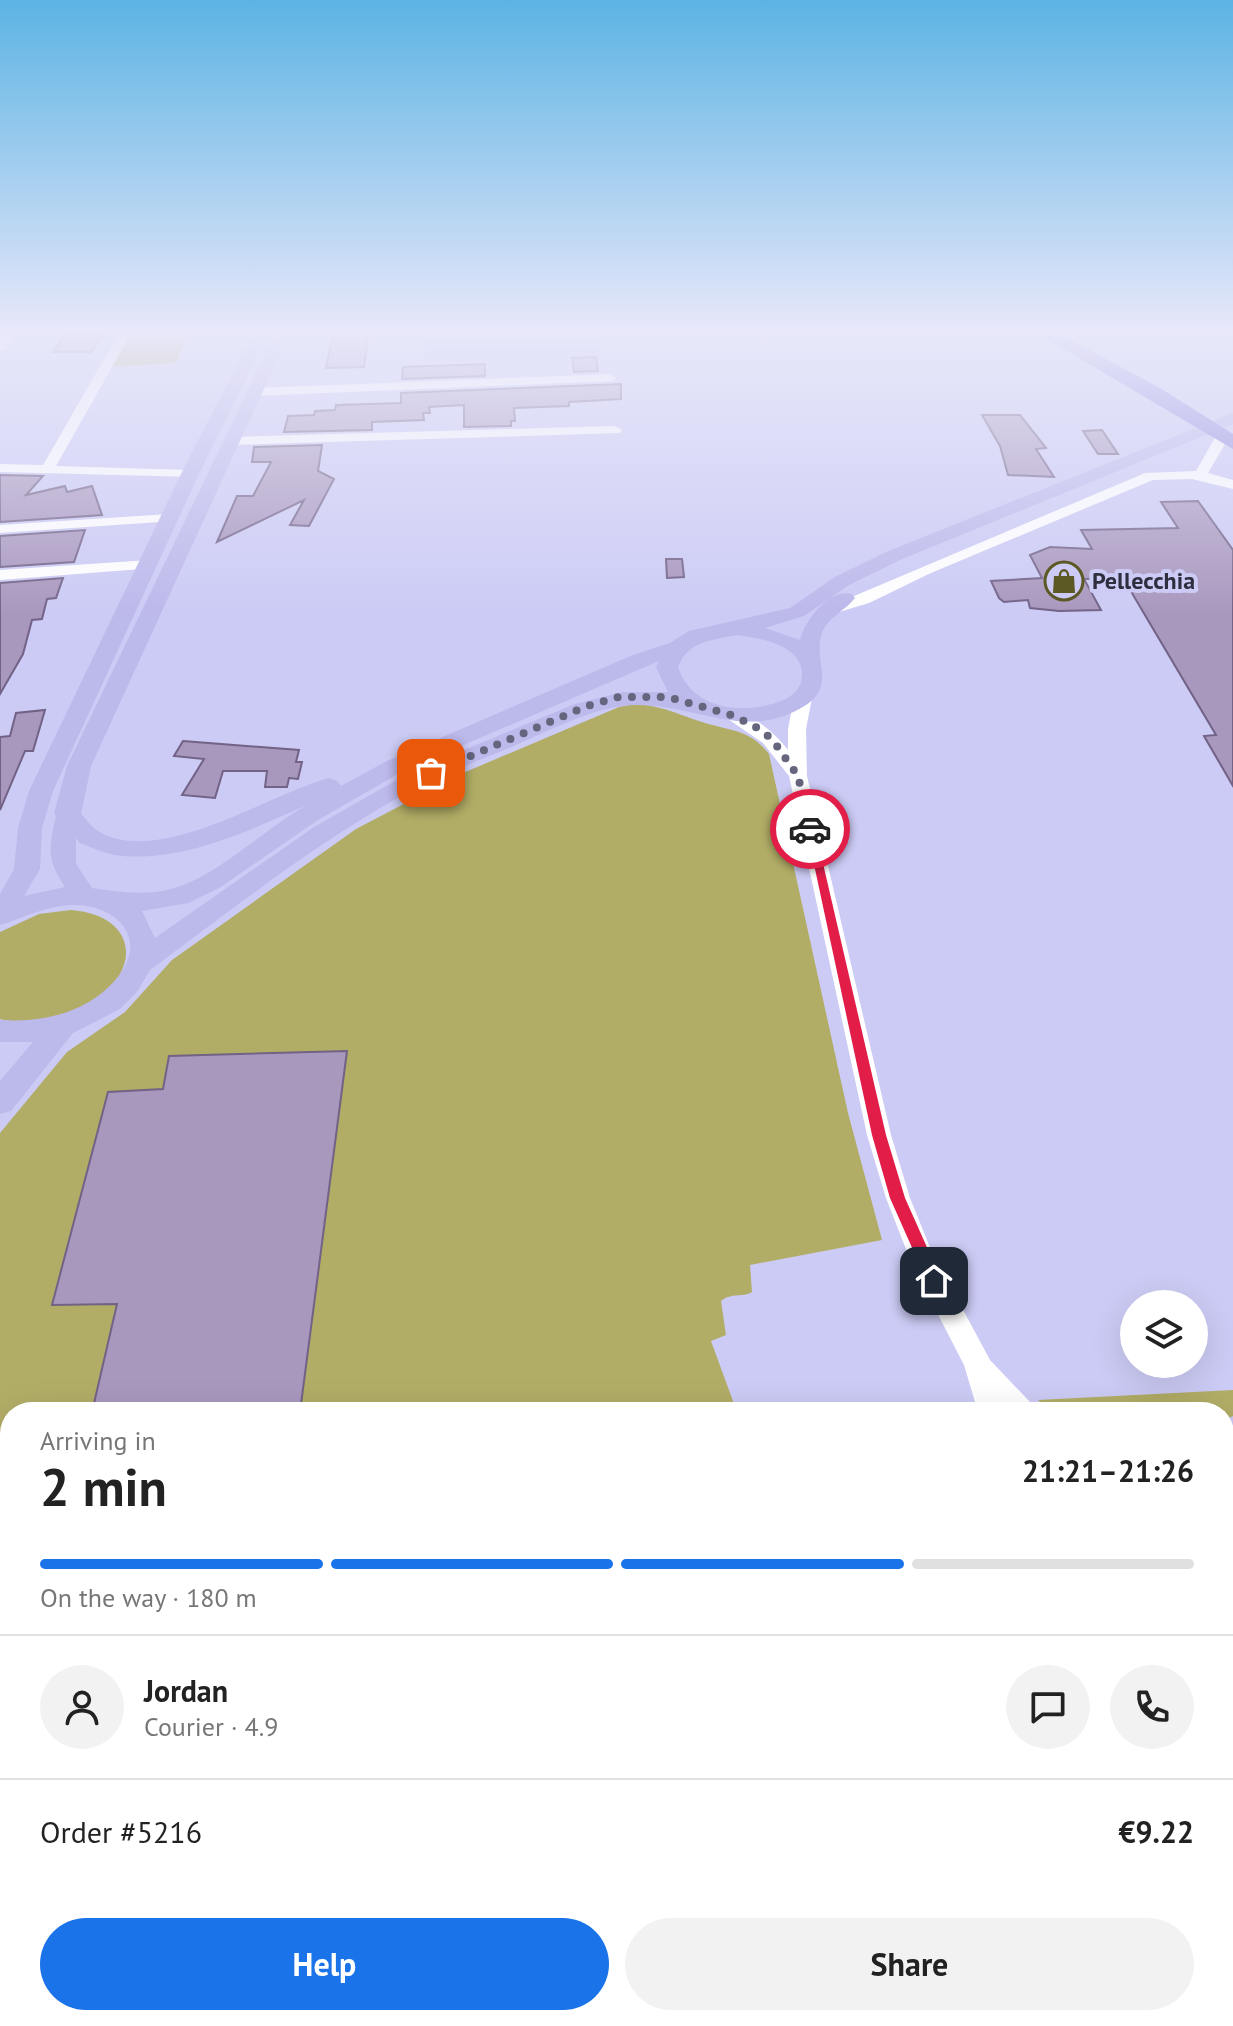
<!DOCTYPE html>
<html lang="en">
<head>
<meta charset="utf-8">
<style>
  :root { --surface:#fff; --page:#f2f2f2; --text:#222; --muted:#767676; --line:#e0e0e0; --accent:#1a73e8 }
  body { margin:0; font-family:"PT Sans",sans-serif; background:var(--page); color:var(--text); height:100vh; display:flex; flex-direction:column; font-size:30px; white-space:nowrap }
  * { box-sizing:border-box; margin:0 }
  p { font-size:26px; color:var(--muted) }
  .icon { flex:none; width:44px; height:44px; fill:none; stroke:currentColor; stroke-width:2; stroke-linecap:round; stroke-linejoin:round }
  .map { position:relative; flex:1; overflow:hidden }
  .side { position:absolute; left:0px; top:1402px; width:1234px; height:624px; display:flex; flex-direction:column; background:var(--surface); border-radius:32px 32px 0 0; box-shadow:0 8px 32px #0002 }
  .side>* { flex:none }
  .controls { position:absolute; left:1120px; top:1290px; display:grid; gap:16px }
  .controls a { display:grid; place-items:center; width:88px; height:88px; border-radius:50%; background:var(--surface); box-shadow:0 8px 32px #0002; font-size:40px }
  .pin { position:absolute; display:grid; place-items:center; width:68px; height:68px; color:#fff; margin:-34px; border-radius:16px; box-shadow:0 4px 12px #0006 }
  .courier { position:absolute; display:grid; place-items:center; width:80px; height:80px; margin:-40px; border:6px solid #e11d48; border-radius:50%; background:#fff; color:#222; box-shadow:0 2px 10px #0007 }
  .head em { font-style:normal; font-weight:600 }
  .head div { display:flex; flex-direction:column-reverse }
  .head { display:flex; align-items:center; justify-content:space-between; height:136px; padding:0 40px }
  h1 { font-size:52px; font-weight:600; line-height:60px }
  .bar { display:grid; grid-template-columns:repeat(4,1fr); gap:12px 8px; align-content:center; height:96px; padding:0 40px }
  .bar i { height:10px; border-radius:6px; background:var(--line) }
  .bar .selected { background:var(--accent) }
  .bar p { grid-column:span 4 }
  .line { display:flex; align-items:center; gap:20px; padding:0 40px; border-top:2px solid var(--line) }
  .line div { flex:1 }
  .round { display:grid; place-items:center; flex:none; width:84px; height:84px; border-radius:42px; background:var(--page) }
  .primary-button { display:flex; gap:16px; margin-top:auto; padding:16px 40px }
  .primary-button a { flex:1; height:92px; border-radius:48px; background:var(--accent); color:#fff; font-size:32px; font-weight:600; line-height:92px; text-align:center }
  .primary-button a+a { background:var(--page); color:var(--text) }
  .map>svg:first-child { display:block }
  .built { fill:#bebeed }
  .green { fill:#b2ad66 }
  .building { fill:#a998be; stroke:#726286; stroke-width:2 }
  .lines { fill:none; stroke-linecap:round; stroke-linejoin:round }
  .minor { fill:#fff; fill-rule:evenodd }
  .major { fill:#bcb9eb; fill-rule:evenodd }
  .highway { fill:#908bde; fill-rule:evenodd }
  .route { fill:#e11d48 }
  .done { stroke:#65657e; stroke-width:8; stroke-dasharray:0 14.4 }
  .labels { text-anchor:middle; stroke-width:8; stroke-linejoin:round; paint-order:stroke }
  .far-poi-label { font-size:24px; font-weight:bold; fill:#2e2e3e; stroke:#cccbf5; text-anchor:start }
</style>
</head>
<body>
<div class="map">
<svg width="1233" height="2026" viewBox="0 0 1233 2026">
  <rect width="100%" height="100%" fill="#cccbf5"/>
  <path class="built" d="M426,330H599L603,357L423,362Z"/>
  <path class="green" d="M129,330H190L176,363L108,367Z
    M635,704C663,706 677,714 702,722C730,731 750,729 769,754L848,1113L882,1240L750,1265L752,1292C742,1298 732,1292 721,1301L726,1335L711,1341L737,1412H10V1704H0V1133L67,1052L125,1012L172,960L356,829L463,773L619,707Z
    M71,910C137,915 144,971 90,1003C71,1015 52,1018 31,1020C20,1021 10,1022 0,1019V932L39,914Z
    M1233,1390V1416L1224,1420V1412H1052L1038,1400Z
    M625,2016H634V2026H426Z"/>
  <path class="building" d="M65,335H103L91,352H53Z
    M368,337L364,367L326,368L332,338Z
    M596,357L598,371L574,372L572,358Z
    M485,364V376L402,379L403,367Z
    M621,384V399L569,402V406L514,408L515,421H511V426L464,427V405L429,407L430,413H423L424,420L372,422V430L284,432L288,416L314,415L315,411L335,410L336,405L401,403V393Z
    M982,415H1020L1046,448L1036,449L1054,477L1008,475L1000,446Z
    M1102,430L1118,454H1098L1083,431Z
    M322,445L318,471L334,479L309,526L290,525L304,500L217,542L237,496H253L271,462H252L254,447Z
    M0,475L43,476L26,495L65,486L67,492L92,486L102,515L0,522Z
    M1198,501L1233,550V786L1204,736L1216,735L1123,578L1084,579L1101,610L1059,611L1030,608L1028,600L1004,602L999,598L991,581L1042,578L1030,555L1050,547L1092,549L1081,530L1178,528L1161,502Z
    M85,530L74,562L0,567V536Z
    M666,559H682L684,577L667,578Z
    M63,578L56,598L47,599L42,619L32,620L23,654L0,694V583Z
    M45,710L33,751H25L0,810V737L10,736L16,713Z
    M183,741L299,750L296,762H302L298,779L289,778L287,787H265L267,771H223L215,798L182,795L204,759L174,756Z
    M347,1051L300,1412H92L117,1304L52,1305L108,1092L163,1089L169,1056Z"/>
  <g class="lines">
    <path class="minor" d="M7,330H19L5,350H0V340Z
      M121,330H133L56,466L190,470L197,474L195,477L0,472V464L43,465Z
      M610,374L616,378L614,381L255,396L249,392L255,388Z
      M615,426L622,430L620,433L231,445L224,441L231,437Z
      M1217,434L1229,437L1208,473L1233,480V489L1192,479L1153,480L931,573L869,603L829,615L821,610L1145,473L1196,471Z
      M169,514L174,515V521L0,533V525Z
      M149,560L154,562V568L0,580V570Z
      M803,693L812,698L806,729L807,776L891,1135L910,1198L931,1250L990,1360L1030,1402L1034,1412H978L964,1365L911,1262L886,1198L867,1135L789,776L763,743L722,715L731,710C755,716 773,731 788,750V729L794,698Z
      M1233,1454V1486L1224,1489V1457Z
      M0,1729H10V1763H0Z
      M1082,2016H1120L1121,2026H1083Z
      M1138,2016H1176L1178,2026H1140Z"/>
    <path class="major" d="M255,330H270L199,474L53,791L42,828L40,869L24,896L65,887C46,859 49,848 56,816L54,813L67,766L271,342H281L284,345L91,766L81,814C86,819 92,828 98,831C159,868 269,794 329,778L337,781L341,786L387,761L633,655L670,643L689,631L790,608L835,577L886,552L1233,413V424L900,560L849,585L804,616L765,628L800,640C805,620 829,588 852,594L855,598C845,611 828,617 822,633C812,662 839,687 801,708C736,746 677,690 606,709C575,717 545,732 516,745C475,762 433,778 394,800C308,849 230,911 150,970L137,992L120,1009L73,1033L11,1111L0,1114V1081L33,1042H0V1020C42,1023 88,1013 117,978C151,937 114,903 71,905C45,906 24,918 0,925V894L14,869L18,828L29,791L181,474ZM737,635C759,638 800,644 802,672C802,679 801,685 797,690C789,700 776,703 764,706C729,713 690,704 678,667C688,641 712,640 737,635ZM659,661L656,667L668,692H623L575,704L411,772L314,827L155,938L142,911L188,903L219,888L318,820L403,771ZM307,805C265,828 216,878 171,889C145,896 118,892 92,888L76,864V838L80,843C93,848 108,855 122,856C186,861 250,830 307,805Z"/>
    <path class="highway" d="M1031,330H1052L1160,388L1233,434V449Z"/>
  </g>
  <linearGradient id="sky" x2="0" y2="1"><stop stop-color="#5cb3e4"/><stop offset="0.54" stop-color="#e8e8fa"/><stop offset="1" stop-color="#e8e8fa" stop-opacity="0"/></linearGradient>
  <rect width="1233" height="614" fill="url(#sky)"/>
  <path class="route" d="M806,827L815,829L886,1135L905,1198L942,1281L934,1288L929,1286L890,1198L872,1135Z"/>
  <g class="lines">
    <path class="done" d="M431,773L587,706L618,697H668L731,715L753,725L772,739L798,776L810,829"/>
  </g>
  <defs>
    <g id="shop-ring" transform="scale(2)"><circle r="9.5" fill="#cccbf5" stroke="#5c5925" stroke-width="1.5"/><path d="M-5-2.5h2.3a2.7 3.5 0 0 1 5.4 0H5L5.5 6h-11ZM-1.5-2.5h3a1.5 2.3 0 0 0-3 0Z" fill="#5c5925"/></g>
  </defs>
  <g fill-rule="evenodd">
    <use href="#shop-ring" x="1064" y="581"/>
  </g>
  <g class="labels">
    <g class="far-poi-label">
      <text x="1092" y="589">Pellecchia</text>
    </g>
  </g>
</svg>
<div class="controls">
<a><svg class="icon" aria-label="layers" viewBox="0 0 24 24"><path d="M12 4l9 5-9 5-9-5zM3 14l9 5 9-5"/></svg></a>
</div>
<div class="pin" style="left:431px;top:773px;background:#ea580c"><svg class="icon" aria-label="bag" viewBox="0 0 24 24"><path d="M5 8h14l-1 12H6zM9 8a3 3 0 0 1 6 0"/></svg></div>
<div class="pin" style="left:934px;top:1281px;background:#1f2937"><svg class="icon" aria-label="home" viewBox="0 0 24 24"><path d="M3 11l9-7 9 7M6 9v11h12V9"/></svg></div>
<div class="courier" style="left:810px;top:829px"><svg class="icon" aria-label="car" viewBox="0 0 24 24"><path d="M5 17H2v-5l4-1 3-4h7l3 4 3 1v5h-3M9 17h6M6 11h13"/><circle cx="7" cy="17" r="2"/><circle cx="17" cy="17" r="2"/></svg></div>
<section class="side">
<div class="head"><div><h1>2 min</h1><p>Arriving in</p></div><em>21:21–21:26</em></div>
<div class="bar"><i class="selected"></i><i class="selected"></i><i class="selected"></i><i></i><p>On the way · 180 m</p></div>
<div class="line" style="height:144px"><a class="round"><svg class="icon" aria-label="person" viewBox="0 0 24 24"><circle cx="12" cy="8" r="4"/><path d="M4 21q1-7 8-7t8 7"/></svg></a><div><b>Jordan</b><p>Courier · 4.9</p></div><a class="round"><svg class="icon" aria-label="chat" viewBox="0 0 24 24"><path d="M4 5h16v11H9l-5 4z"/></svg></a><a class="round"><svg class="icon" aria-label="phone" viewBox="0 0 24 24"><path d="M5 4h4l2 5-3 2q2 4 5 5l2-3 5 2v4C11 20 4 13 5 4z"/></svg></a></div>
<div class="line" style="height:104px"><div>Order #5216</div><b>€9.22</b></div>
<div class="primary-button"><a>Help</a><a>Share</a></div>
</section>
</div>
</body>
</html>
